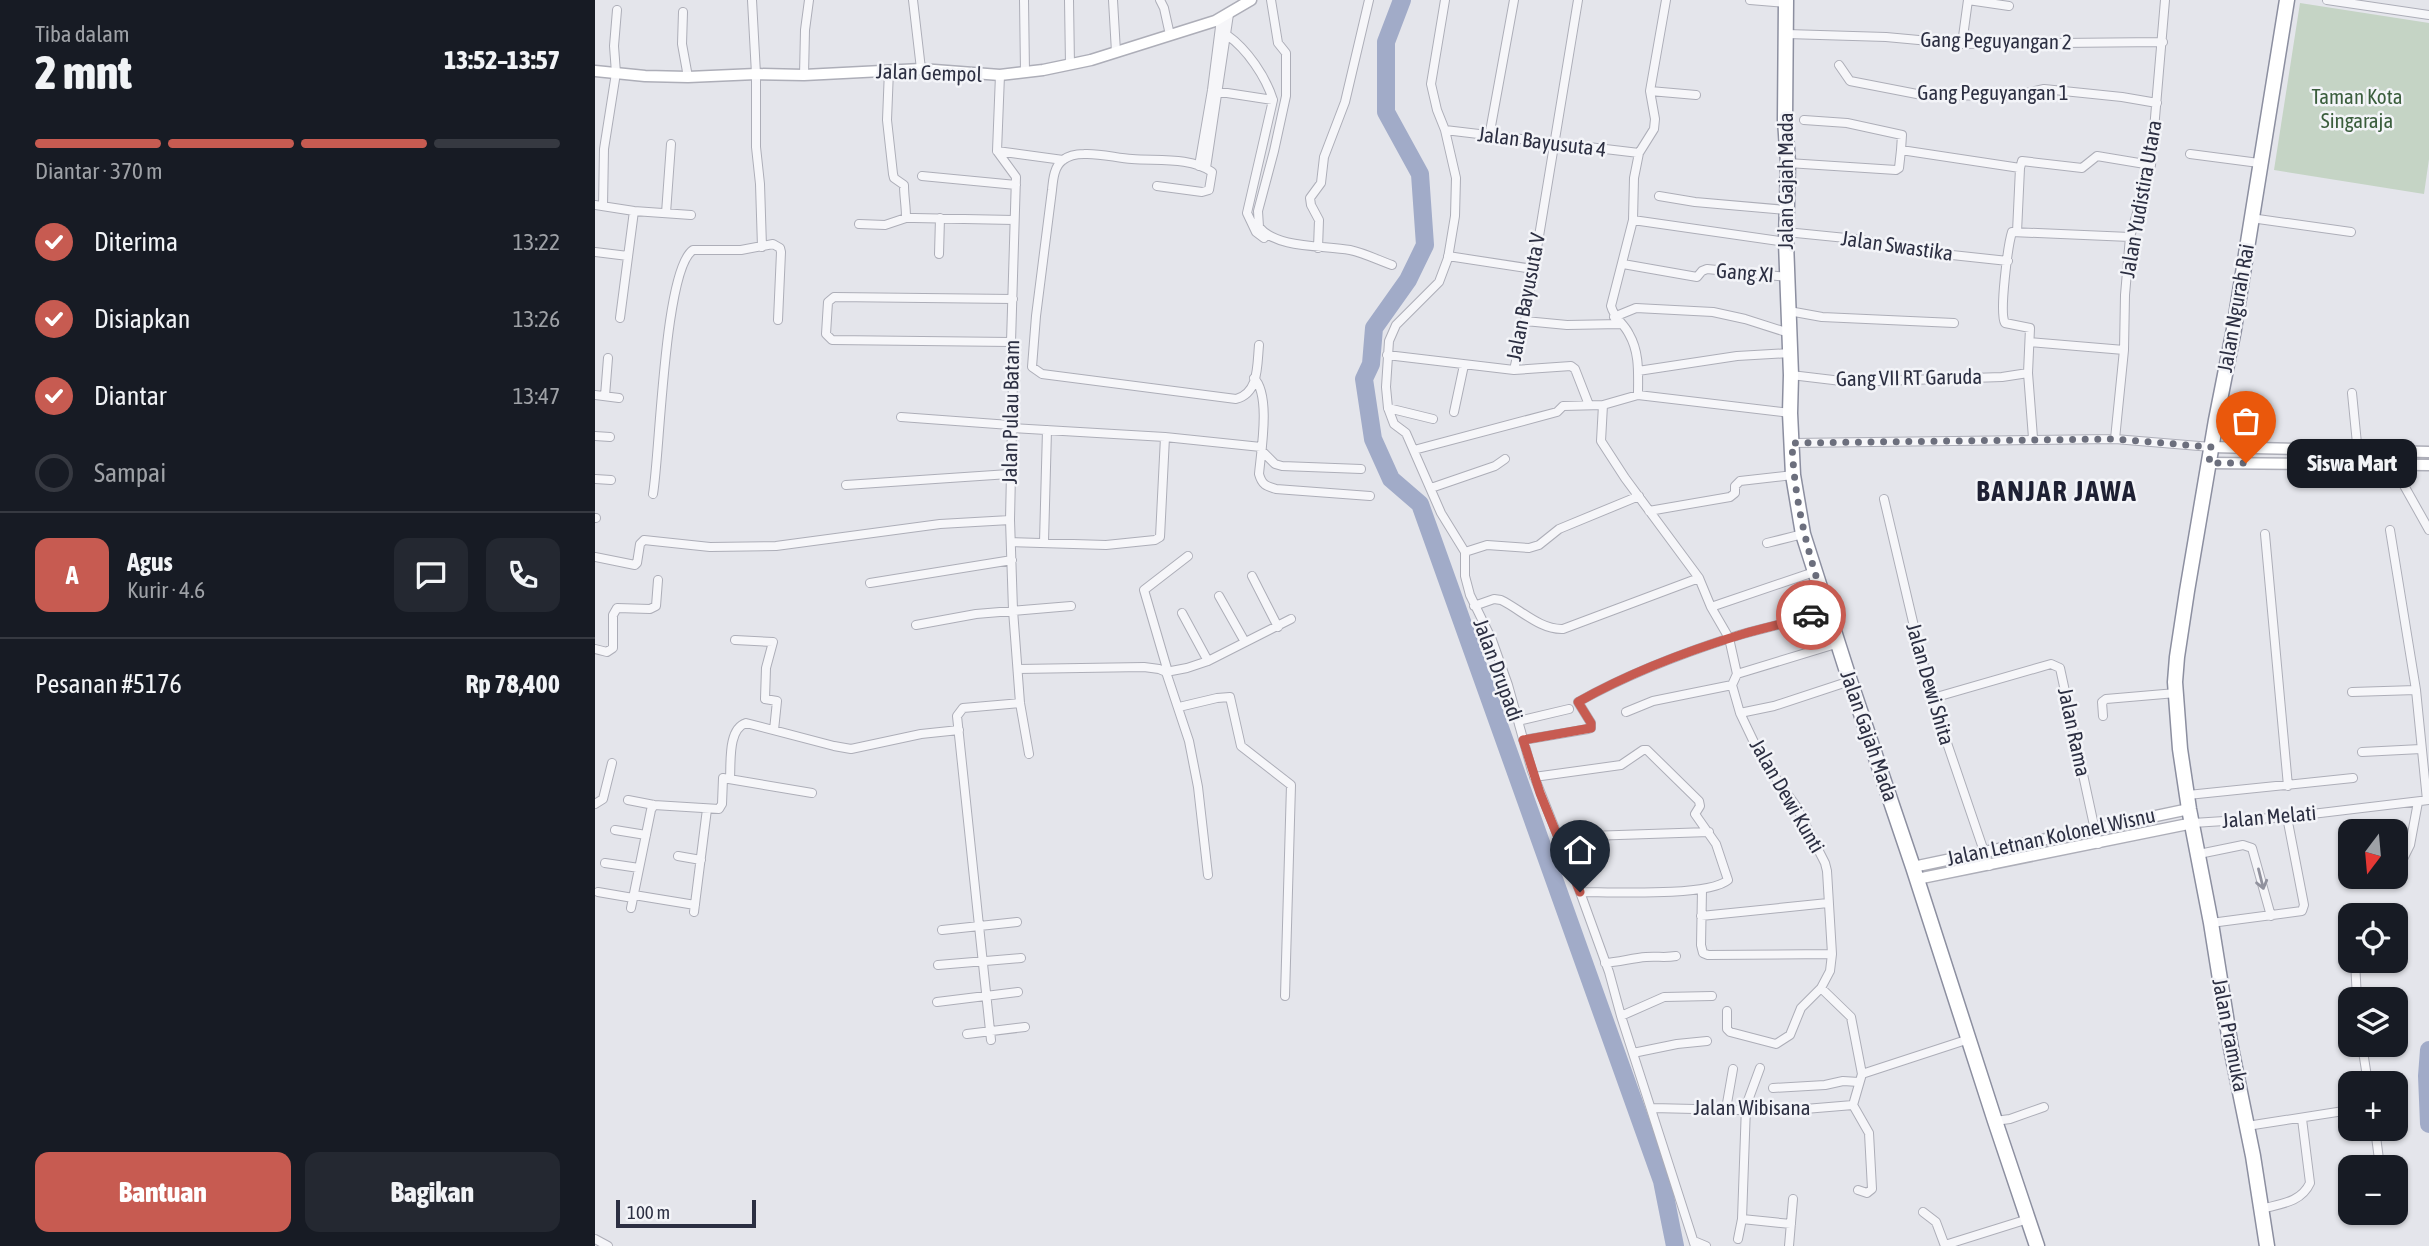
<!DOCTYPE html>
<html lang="id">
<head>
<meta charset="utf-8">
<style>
  :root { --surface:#171b24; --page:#242831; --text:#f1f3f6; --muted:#9ea1a6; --line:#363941; --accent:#c75b51 }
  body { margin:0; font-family:"Asap Condensed",sans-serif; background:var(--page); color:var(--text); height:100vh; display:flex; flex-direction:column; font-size:26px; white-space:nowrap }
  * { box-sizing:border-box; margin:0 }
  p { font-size:23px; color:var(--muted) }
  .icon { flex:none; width:38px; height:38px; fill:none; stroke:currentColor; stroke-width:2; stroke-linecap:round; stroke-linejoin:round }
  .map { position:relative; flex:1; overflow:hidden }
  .drawer { display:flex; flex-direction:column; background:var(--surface); width:595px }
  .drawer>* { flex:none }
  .needle { width:46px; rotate:196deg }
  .fabs { position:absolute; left:1743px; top:819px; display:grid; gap:14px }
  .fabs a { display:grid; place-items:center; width:70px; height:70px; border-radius:14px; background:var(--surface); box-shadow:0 2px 5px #0004; font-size:35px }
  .scale { position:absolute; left:21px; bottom:18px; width:140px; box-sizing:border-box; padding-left:7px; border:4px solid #2c2f42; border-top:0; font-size:19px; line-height:24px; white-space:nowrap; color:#2c2f42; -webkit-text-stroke:5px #f3f4f8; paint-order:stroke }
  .pin { position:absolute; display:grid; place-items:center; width:60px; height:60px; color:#fff; margin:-72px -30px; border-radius:50% 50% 50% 0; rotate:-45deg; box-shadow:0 0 7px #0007 }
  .pin .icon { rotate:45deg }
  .courier { position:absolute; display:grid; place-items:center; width:70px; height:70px; margin:-35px; border:5px solid #c75b51; border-radius:50%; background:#fff; color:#222; box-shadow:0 2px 9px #0007 }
  .bubble { position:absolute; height:49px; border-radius:14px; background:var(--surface); box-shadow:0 2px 5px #0004; font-size:23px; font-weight:800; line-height:49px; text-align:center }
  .head em { font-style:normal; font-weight:800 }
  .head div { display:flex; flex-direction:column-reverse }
  .head { display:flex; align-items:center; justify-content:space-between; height:119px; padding:0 35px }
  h1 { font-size:46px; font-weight:800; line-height:52px }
  .bar { display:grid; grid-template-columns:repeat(4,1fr); gap:10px 7px; align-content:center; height:84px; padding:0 35px }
  .bar i { height:9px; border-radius:5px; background:var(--line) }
  .bar .on { background:var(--accent) }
  .bar p { grid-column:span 4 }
  .line { display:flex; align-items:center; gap:18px; padding:0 35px; border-top:2px solid var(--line) }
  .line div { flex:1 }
  .round { display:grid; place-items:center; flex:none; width:74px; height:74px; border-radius:14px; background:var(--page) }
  ol { padding:0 35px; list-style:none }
  li { display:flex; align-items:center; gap:21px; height:77px }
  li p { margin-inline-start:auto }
  li .icon { padding:7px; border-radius:50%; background:var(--accent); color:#fff; stroke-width:4 }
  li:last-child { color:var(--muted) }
  li i { width:38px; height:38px; border:4px solid var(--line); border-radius:50% }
  .button { display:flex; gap:14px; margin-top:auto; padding:14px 35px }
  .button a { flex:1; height:80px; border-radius:14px; background:var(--accent); color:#fff; font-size:28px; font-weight:800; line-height:80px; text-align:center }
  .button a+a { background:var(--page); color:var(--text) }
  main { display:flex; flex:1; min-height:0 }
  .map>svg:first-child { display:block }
  .green { fill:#c5d4c5 }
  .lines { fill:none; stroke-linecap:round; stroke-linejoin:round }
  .river { stroke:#a1abc8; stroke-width:18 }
  .street-casing { stroke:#adaeb8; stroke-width:10 }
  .secondary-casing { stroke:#adaeb8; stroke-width:13 }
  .highway-casing { stroke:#8c8fa0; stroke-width:17 }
  .street { stroke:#f6f6f9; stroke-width:8 }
  .secondary { stroke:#fff; stroke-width:10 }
  .highway { stroke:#fff; stroke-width:14 }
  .oneway { stroke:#91929e }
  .done { stroke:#6c6f7d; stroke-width:7; stroke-dasharray:0 12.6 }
  .route { stroke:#c75b51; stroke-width:9 }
  .labels { text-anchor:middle; stroke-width:5; stroke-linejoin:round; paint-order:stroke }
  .street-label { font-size:21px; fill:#2c2f42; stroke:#f3f4f8 }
  .park-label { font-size:21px; fill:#3a5d3c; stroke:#f3f4f8 }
  .district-label { font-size:28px; font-weight:bold; letter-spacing:2px; fill:#1e2033; stroke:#f3f4f8 }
</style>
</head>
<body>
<main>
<section class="drawer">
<div class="head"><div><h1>2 mnt</h1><p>Tiba dalam</p></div><em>13:52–13:57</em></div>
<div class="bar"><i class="on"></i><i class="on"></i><i class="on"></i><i></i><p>Diantar · 370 m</p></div>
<ol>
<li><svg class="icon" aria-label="check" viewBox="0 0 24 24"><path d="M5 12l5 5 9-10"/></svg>Diterima<p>13:22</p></li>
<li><svg class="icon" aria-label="check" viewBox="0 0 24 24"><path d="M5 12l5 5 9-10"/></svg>Disiapkan<p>13:26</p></li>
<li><svg class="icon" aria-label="check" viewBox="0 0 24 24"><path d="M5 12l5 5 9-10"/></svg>Diantar<p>13:47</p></li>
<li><i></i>Sampai</li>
</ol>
<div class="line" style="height:126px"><b class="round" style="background:var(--accent);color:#fff">A</b><div><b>Agus</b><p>Kurir · 4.6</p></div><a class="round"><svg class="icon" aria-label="chat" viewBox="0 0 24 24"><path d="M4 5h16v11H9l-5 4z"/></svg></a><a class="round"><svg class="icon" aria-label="phone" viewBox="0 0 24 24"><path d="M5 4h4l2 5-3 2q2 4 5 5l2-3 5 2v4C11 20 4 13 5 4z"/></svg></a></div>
<div class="line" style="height:91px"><div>Pesanan #5176</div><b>Rp 78,400</b></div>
<div class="button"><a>Bantuan</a><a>Bagikan</a></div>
</section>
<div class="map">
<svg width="1834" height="1246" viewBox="0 0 1834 1246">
  <rect width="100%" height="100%" fill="#e4e5eb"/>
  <path class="green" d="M1705,3L1834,23V159L1829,194L1679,170Z"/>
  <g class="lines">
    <path class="river" d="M807,0L791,42V112L825,174L830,245L813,280L779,328L776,364L769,379L778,439L796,479L825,504L1067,1181L1080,1246
      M1834,1050L1832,1076L1834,1124"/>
    <g class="street-casing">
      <path id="street" d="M157,0L161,74V147L165,184L167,247
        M318,0L326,69
        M429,0L430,72
        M474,0L475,65
        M518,0L521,52
        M565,0L569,8L575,35
        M676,0L683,43L691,53V96L679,151L663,211L664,227C682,249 729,245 755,250C769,253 783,260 797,265
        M850,0L836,84L842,110L850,130L861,178L860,216L853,258L844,282L801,325L794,341L791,387L793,408L799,424L811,433L846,513L870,552V576L875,595L897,640L913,685L937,771L985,892
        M1155,0L1191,3
        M1373,0L1414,6
        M1732,0L1834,15
        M88,12L87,44L93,77
        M1192,34L1291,37L1367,44L1568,42
        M632,35C652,49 671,77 678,100L652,213L661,232L669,238
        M1367,44L1373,0
        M1244,65L1255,81L1327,95L1418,96L1449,89L1527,97L1562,103
        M294,70L292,120L298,174L299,178L309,185C309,197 311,205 311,218
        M209,75L210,30L214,0
        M405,75L402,151L421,177L416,342L418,379L415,520L418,610L425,703L434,754
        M619,91L678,100
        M1055,91L1101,95
        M1209,120L1252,123L1307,135L1306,150
        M850,130L1044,153
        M894,137L919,0
        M402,151L468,160
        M1595,154L1664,163
        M1193,163L1301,170L1304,168L1306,150L1425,168
        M604,166L617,90L626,19
        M611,168L634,14
        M327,176L421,185
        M562,186L607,192L614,190L617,172C596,157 563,161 537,159C522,158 504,153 489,154C482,154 473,156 468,160C459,166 458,180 457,190L441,316L437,367L447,374L641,399C664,393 662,366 664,345
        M1064,196L1100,202L1192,210
        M0,205L39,211L96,215
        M8,206L9,149L21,73L19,46L22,10
        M71,213L76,144
        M1656,218L1756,232
        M1038,220L1191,242
        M264,224L290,225L311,218H319L419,220
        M1191,232L1261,239L1329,252L1413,261
        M1422,232L1425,168L1427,161L1487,168L1502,156L1556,165
        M723,248L724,220L716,205L715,198L726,183L729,157L750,102L774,0
        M0,252L33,256
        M344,254L345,218
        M853,256L938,269
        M1028,264L1102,277L1107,271L1112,269L1192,277
        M1194,311L1227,317L1359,323
        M1019,317L1041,308L1118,312L1150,319L1194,333
        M25,318L39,211
        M930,321L972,325L1026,324
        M416,342L237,340L231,334L233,302L239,297L418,299
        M1435,342L1529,350
        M792,355L919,370L976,366L980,369L994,405
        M919,370L930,321L983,0
        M1043,371L1142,356L1195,353
        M1196,375L1255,382L1407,377L1433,373
        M659,378C676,395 666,451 664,474C667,485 671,486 681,489L775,496
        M1757,393L1764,464
        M0,395L24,398
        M1043,395C1043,374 1045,353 1034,334C1028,322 1020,320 1016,306L1038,220L1039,178L1044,153L1059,129L1060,119L1055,91L1071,0
        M10,396L13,358
        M1008,405L1006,441L1030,478L1104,578L1116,607L1134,638L1142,674L1137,685L1145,713L1167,759L1201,806L1230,863L1232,871L1237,954L1235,971L1226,988L1206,1008L1195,1035L1181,1044L1135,1032L1132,1029V1011
        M793,408L838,419
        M859,412L869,365
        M306,417L415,425
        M415,428L570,437L666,447
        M0,436L15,437
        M1438,438L1433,373L1435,328L1410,323C1404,313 1413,245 1417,232L1535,237
        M1520,439L1529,350L1530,295L1535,237L1556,165L1570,0
        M1197,443L1520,439L1616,447
        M666,450L680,464L687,466L766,469
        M819,450L962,412L968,406L1008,405L1043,395L1195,413
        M1797,464L1834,530
        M0,479L16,480
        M251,485L414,474
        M836,488L900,466L910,459
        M58,494C65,454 69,269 98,250H146L178,244L185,248L186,252L183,320
        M1289,499L1326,656L1351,740L1394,866
        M1054,511L1135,497L1140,493V486L1145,481L1198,475
        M0,518H1
        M1795,530L1821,690L1832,800
        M1670,534L1693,786
        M417,542L511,545L560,540L565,537L570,437
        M449,542L452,430
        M1172,543L1208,534
        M870,552L892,545L934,548L944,545L964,529L1044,496
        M0,557L40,565L42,563L45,544L49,540L115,547L181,546L345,524L415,520
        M657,576L683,627
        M275,583L417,560
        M624,596L650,642
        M879,606L899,599L906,600C925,609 945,630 968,629L1104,578
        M1116,607L1219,572
        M587,613L613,661
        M321,625L381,614L476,606
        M140,640L178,642L171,668L170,699L182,701L179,730
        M0,649L12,652L18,648V615L22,608L55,609L61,606L63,580
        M423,669L549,667L564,669L571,672L594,741L603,787L613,875
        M571,672L592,668L613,661L696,619
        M573,672L549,590L593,556
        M1142,674L1244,643
        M1757,692L1821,690
        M1338,698L1456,664L1465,668L1503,844
        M584,707L622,698L635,697L646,746L696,785L690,996
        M1031,712L1058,701L1137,685
        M1145,713L1179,706L1255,681
        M1508,716L1507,702L1511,699L1581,693
        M923,721L974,709
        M928,740L993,729L996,728V723L983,702C1031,675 1085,654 1138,637C1169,627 1202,623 1231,608
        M1767,752L1826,749
        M939,777L1026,765L1048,750H1052L1104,801L1105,806L1100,814L1121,844L1133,880C1113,897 1015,892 985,892L1014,972L1026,1016L1100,1246
        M135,778C136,761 133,729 151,723L239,746L256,749L326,734L364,730
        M1593,795L1758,778
        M33,800L59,805L124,809L127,804L128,778L217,793
        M0,804L8,799L17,763
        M1598,823L1692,817L1834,800
        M20,830L51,835
        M964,837L1114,832
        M1604,854L1648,845L1657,848L1676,916
        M83,856L106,860
        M10,863L44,868
        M1802,871L1815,845L1823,802
        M1107,890L1106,945L1108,953L1113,955L1237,954
        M3,892L38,898
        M39,895L100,905
        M36,908L56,810L59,805
        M99,912L112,809
        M1106,916L1233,903
        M1616,923L1707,911L1709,905L1692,817
        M347,930L422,922
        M1760,961L1762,999
        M1010,963C1024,962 1038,958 1051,957C1062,956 1070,958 1081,956
        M343,965L426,958
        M1226,988L1256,1017L1267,1074
        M342,1002L423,992
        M1026,1016L1069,997L1117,996
        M372,1034L430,1027
        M396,1040L362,716L368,708L425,703
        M1767,1045L1773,1083
        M1038,1053L1082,1044L1112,1041
        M1178,1088L1230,1085L1248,1081L1264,1082
        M1258,1105L1267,1074L1374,1039
        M1258,1105L1274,1133L1277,1189L1272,1193L1263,1190
        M1057,1108L1186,1111L1258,1105
        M1131,1109L1138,1069
        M1400,1121L1415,1119L1449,1107
        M1652,1126L1755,1110
        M1780,1129L1785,1167
        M1666,1209C1684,1204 1706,1203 1715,1183L1707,1119
        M1328,1212L1341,1222L1350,1246
        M1147,1219L1196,1224
        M0,1239L13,1246
        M1143,1239L1147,1219L1151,1106L1165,1068
        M1099,1241L1111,1246
        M1350,1245L1433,1219
        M1194,1246L1198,1199"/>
    </g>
    <g class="secondary-casing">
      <path id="secondary" d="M0,71L50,76L93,77L161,74L209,75L326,69L405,75L448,70L496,60L620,21L656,0
        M1616,447L1834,452
        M1614,463L1834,465
        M1318,867L1594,809
        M1322,879L1598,823"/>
    </g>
    <g class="highway-casing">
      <path id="highway" d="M1191,0L1190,120L1193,163L1191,242L1196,375L1195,413L1198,475L1208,534L1255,681L1318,867L1400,1121L1442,1246
        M1672,1246L1658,1156L1636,1048L1616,923L1594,809L1585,749L1580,682L1582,657L1592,591L1621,420L1639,329L1692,0"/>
    </g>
    <use href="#street" class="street"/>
    <use href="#secondary" class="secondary"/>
    <use href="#highway" class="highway"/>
  </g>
  <defs><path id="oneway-shaft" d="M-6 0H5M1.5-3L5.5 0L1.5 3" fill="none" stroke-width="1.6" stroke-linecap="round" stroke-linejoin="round" transform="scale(1.75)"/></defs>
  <use class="oneway" href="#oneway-shaft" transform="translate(1666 879) rotate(76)"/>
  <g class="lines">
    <path class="done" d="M1216,615L1231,608C1213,553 1199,501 1197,443L1520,439L1616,447L1614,463H1651"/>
    <path class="route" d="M985,892L945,793L928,740L996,728V723L983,702C1034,673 1092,651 1148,634C1171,627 1194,623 1216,615"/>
  </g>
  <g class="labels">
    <g class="street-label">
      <text transform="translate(1401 41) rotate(1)" y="7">Gang Peguyangan 2</text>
      <text transform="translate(334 73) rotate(2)" y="7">Jalan Gempol</text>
      <text x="1398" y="100">Gang Peguyangan 1</text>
      <text transform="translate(947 142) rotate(7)" y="7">Jalan Bayusuta 4</text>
      <text transform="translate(1191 181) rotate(-90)" y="7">Jalan Gajah Mada</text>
      <text transform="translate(1546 199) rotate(-80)" y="7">Jalan Yudistira Utara</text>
      <text transform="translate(1302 246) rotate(8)" y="7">Jalan Swastika</text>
      <text transform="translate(1150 273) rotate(5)" y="7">Gang XI</text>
      <text transform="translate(931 297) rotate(-79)" y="7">Jalan Bayusuta V</text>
      <text transform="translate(1641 308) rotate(-80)" y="7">Jalan Ngurah Rai</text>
      <text transform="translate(1314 378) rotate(-1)" y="7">Gang VII RT Garuda</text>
      <text transform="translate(416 412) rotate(-89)" y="7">Jalan Pulau Batam</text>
      <text transform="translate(903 670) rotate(70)" y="7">Jalan Drupadi</text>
      <text transform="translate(1335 684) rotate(74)" y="7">Jalan Dewi Shita</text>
      <text transform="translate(1479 732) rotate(78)" y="7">Jalan Rama</text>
      <text transform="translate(1274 736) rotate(71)" y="7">Jalan Gajah Mada</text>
      <text transform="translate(1192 796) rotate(60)" y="7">Jalan Dewi Kunti</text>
      <text transform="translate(1674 817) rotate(-5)" y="7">Jalan Melati</text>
      <text transform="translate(1456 837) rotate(-12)" y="7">Jalan Letnan Kolonel Wisnu</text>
      <text transform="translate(1635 1035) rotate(79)" y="7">Jalan Pramuka</text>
      <text x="1157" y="1115">Jalan Wibisana</text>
    </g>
    <g class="park-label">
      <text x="1762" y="104">Taman Kota<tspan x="1762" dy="24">Singaraja</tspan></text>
    </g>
    <g class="district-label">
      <text x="1462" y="501">BANJAR JAWA</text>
    </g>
  </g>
</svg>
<div class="fabs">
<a><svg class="needle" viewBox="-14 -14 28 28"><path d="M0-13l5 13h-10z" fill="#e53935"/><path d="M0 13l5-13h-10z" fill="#9ea1a6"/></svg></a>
<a><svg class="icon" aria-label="locate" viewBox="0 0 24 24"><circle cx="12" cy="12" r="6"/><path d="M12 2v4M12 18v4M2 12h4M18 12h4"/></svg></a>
<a><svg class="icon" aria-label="layers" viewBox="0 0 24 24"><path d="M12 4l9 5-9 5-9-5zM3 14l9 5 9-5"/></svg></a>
<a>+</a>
<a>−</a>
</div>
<div class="scale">100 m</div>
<div class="pin" style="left:1651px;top:463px;background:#ea580c"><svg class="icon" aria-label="bag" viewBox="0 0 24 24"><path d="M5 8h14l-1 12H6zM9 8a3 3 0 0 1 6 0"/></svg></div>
<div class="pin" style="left:985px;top:892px;background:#1f2937"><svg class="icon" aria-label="home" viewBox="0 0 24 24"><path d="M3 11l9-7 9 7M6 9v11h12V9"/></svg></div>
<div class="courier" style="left:1216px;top:615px"><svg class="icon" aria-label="car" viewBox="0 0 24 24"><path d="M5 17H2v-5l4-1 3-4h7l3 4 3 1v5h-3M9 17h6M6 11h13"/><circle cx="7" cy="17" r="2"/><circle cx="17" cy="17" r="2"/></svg></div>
<div class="bubble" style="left:1692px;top:439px;width:130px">Siswa Mart</div>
</div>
</main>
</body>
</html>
